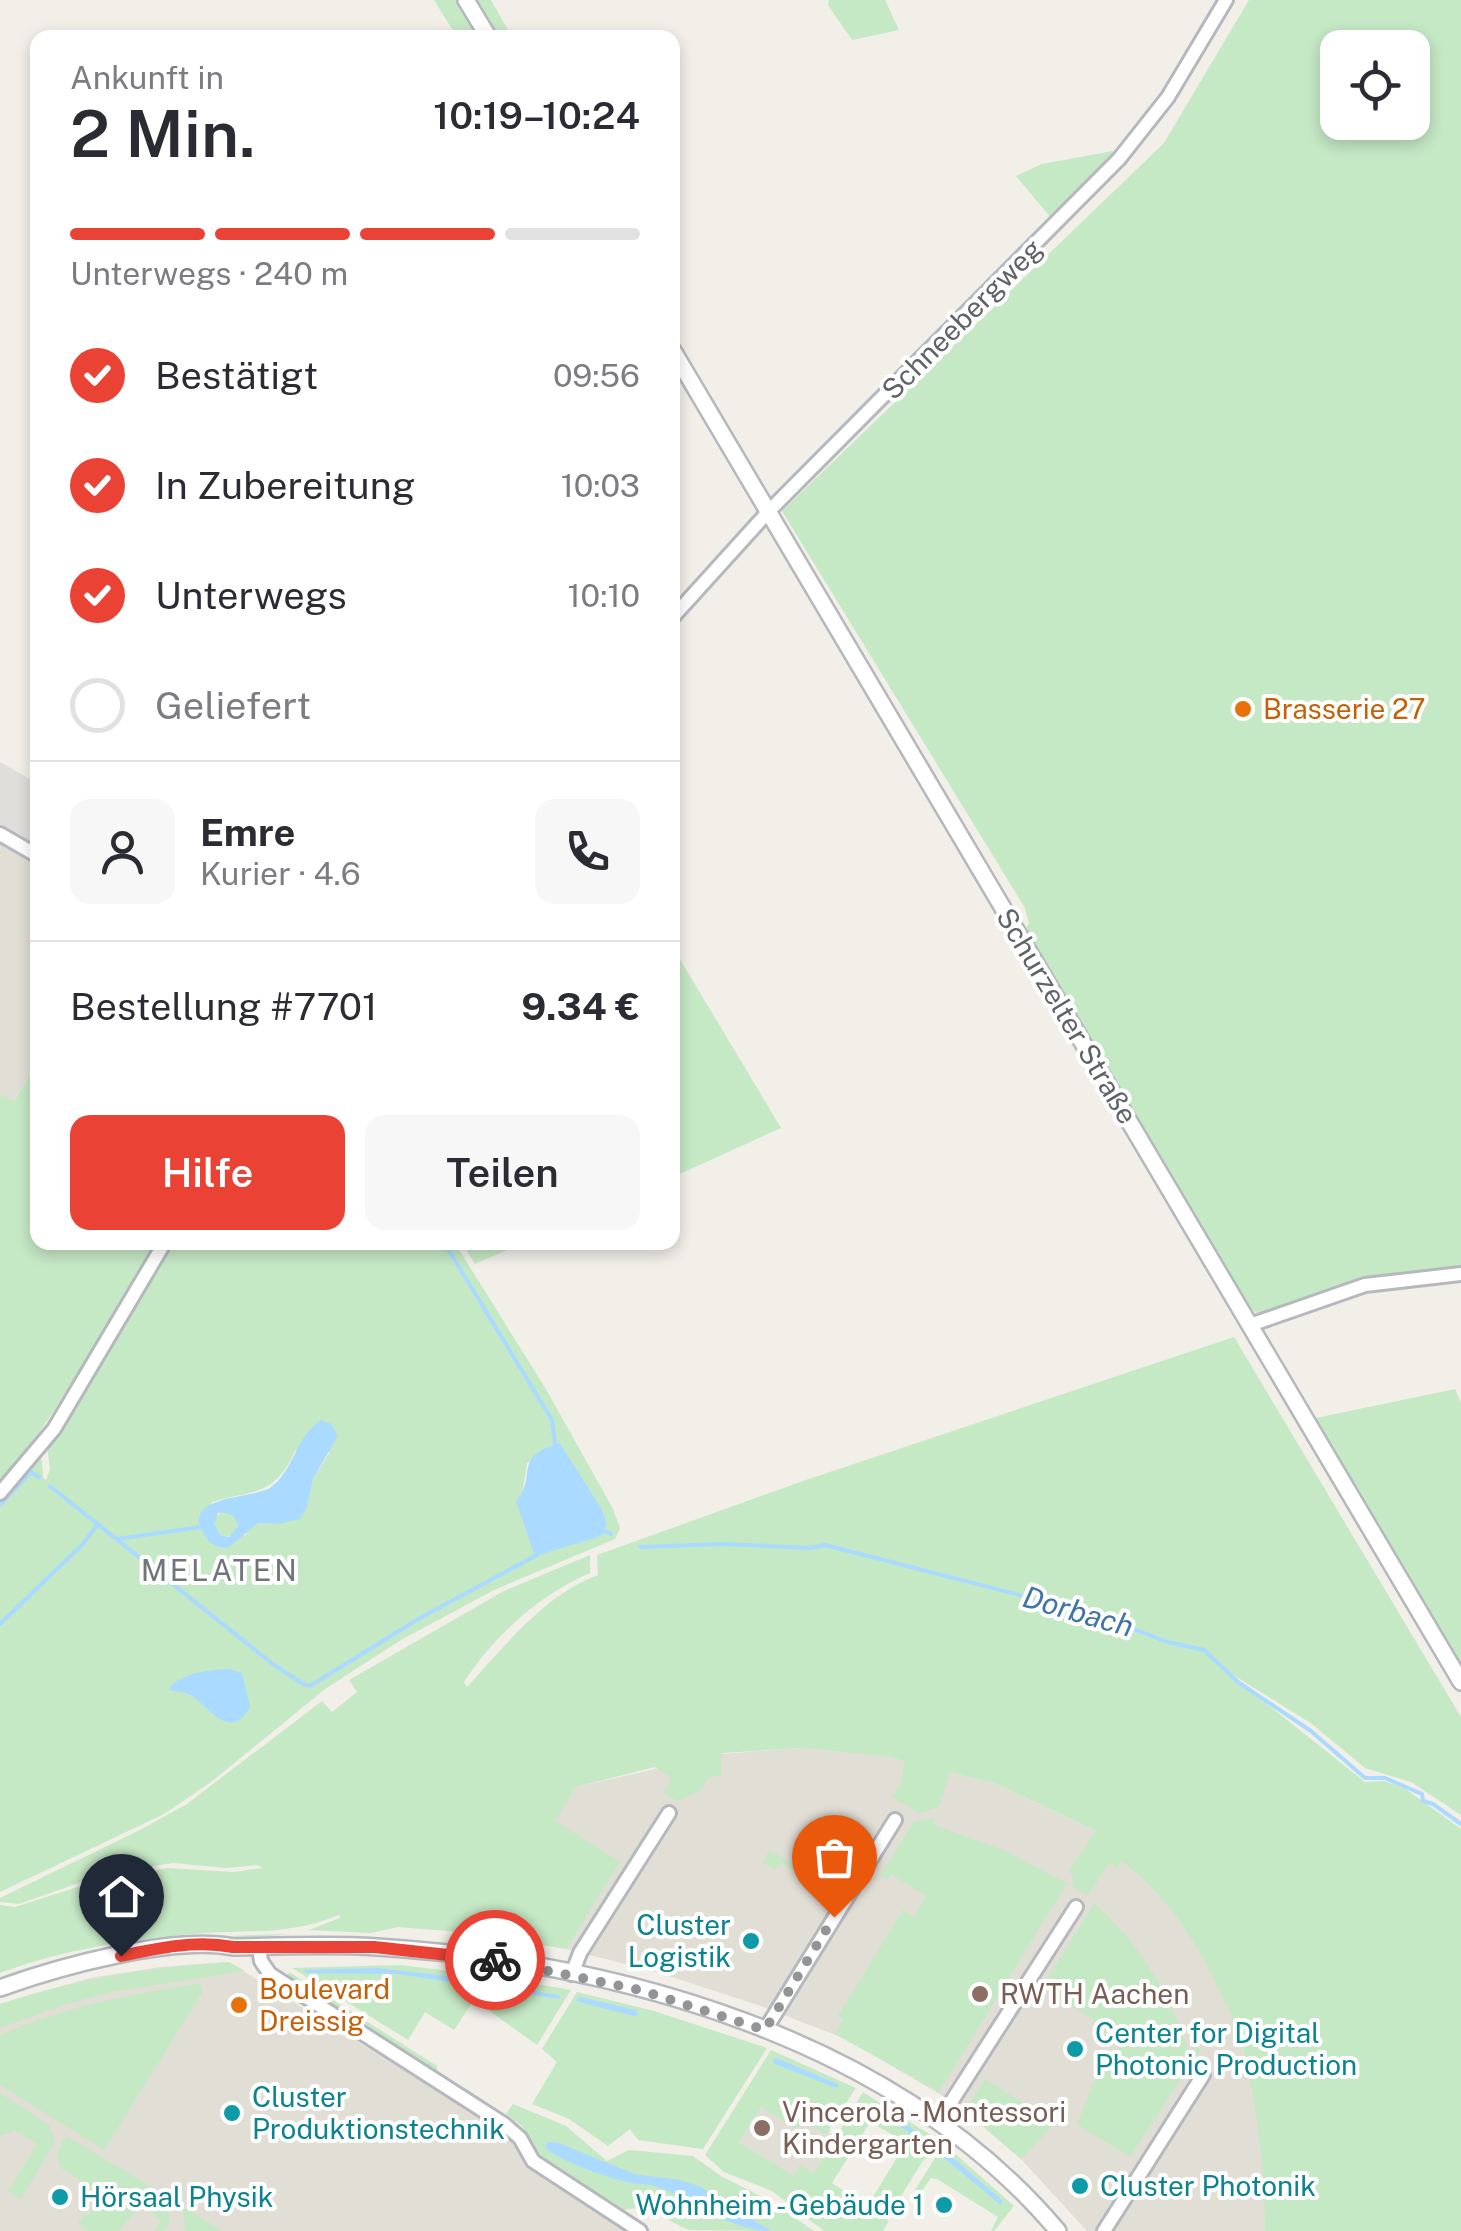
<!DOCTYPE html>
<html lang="de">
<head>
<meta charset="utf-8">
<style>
  :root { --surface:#fff; --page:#f7f7f7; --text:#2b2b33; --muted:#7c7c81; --line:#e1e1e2; --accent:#ea4335 }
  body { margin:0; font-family:"Public Sans",sans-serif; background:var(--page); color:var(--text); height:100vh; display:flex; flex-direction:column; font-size:38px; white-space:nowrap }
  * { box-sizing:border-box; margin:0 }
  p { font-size:32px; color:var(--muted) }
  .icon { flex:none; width:55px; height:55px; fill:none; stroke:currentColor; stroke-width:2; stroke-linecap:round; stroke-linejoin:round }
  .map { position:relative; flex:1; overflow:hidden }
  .side { position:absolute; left:30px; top:30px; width:650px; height:1220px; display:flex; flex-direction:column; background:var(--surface); border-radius:20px; box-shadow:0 5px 15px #0003 }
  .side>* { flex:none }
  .buttons { position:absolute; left:1320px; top:30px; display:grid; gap:20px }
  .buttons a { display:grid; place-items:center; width:110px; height:110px; border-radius:20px; background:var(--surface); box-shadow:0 5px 15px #0003; font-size:50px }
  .pin { position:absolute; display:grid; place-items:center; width:85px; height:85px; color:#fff; margin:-102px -42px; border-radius:50% 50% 50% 0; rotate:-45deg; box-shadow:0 0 10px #0007 }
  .pin .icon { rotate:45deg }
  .courier { position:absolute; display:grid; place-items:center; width:100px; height:100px; margin:-50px; border:8px solid #ea4335; border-radius:50%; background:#fff; color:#222; box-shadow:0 2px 12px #0007 }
  .headline em { font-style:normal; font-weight:600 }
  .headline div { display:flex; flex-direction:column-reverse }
  .headline { display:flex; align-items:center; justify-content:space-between; height:170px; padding:0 40px }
  h1 { font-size:65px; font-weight:600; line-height:75px }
  .bar { display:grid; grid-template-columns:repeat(4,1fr); gap:15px 10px; align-content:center; height:120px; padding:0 40px }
  .bar i { height:12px; border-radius:8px; background:var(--line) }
  .bar .current { background:var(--accent) }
  .bar p { grid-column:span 4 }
  .line { display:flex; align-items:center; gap:25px; padding:0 40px; border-top:2px solid var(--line) }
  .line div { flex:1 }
  .round { display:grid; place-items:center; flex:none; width:105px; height:105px; border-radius:20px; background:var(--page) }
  ol { padding:0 40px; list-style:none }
  li { display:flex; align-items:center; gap:30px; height:110px }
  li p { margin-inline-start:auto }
  li .icon { padding:10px; border-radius:50%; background:var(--accent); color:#fff; stroke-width:4 }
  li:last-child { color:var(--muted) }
  li i { width:55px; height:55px; border:5px solid var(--line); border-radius:50% }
  .action { display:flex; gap:20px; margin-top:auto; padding:20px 40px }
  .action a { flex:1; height:115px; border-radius:20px; background:var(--accent); color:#fff; font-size:40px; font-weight:600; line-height:115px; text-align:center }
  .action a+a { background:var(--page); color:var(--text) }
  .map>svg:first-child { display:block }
  .industrial { fill:#e0deda }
  .education { fill:#e1ded6 }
  .green { fill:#c5e8c5; fill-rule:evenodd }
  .water { fill:#aadaff; fill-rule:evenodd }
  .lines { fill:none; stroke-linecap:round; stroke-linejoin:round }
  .stream { stroke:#aadaff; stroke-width:4 }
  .minor-casing { stroke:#b5b8bc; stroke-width:18 }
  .tertiary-casing { stroke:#b5b8bc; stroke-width:20 }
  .minor { stroke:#fff; stroke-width:12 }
  .tertiary { stroke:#fff; stroke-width:15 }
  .done { stroke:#929495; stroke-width:10; stroke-dasharray:0 18 }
  .route { stroke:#ea4335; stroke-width:12 }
  .food-dot { fill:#e8710a; stroke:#fff; stroke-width:4 }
  .culture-dot { fill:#0f9aa8; stroke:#fff; stroke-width:4 }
  .education-dot { fill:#8d6e63; stroke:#fff; stroke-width:4 }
  .labels { text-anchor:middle; stroke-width:8; stroke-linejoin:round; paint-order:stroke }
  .street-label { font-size:28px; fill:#5f6368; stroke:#fff }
  .food-label { font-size:28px; fill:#c56008; stroke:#fff; text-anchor:start }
  .culture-label { font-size:28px; fill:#0d838f; stroke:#fff; text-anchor:start }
  .education-label { font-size:28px; fill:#785e54; stroke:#fff; text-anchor:start }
  .neighbourhood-label { font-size:30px; letter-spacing:2.5px; fill:#70757a; stroke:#fff }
  .water-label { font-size:30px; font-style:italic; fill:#4174aa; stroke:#fff }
</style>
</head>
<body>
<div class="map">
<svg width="1461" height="2231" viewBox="0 0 1461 2231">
  <rect width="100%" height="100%" fill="#f1efe8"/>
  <path class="industrial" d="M0,762L37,783V846L0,824Z"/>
  <path class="education" d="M0,842L37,864V1063L13,1102L0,1094Z
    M802,1748L891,1757L994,1783L1102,1834L1184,1907L1246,2016L1277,2231H1087L1021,2159L958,2105L848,2040L761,2006L653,1971L566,1949L473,1933L576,1787L721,1754Z
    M229,1962L505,2133L527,2162L632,2231H0V2004L90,1978L160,1967Z
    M761,2106L831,2130L829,2133L836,2137L814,2174L793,2175L739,2142Z"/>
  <path class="green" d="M434,0H459L481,37H457Z
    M475,0H491L512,37H495Z
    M829,0H885L899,30L852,40L828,5Z
    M1249,0H1461V1270L1256,1313L1244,1302L1023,933L1029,923L1025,908L782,511L1164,143ZM1338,48H1412V122H1338Z
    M1113,151L1116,152L1052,219L1016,176L1042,164Z
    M672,946L781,1128L673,1177H672Z
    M37,1063L38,1242L156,1243C103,1321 65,1410 0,1481V1094L14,1101Z
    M435,1242L437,1246L455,1243L547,1391L612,1507L620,1528L615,1539L494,1590L401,1640L325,1689L211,1782L164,1814L0,1892V1501L37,1458L42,1460L43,1478L46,1480L50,1469L47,1446L172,1243ZM560,1443L603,1511L607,1525L600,1536L517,1501L522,1496L527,1463ZM295,1451L330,1452L313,1479L307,1508L278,1524L258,1523L251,1526L246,1535L208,1540L200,1525L212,1502C256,1489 273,1497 295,1451Z
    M462,1243H524L475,1264Z
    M1234,1337L1461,1717V1815L1411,1782L1365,1768L1312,1724L1219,1666L1365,1782L1384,1781L1404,1788L1461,1829V2231H1265C1265,2157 1255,2092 1236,2020H1233C1206,1958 1177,1904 1122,1861L1117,1868L1109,1863L1088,1896L1072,1886L1073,1877L1069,1870L1096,1831L994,1783L950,1772L939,1807L919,1813L892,1797L901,1785L905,1761L891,1757L802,1748L722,1753L721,1776L709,1777L700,1791L677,1801L664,1793L672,1778L655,1767L576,1787L555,1821L620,1862L566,1949L473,1933L398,1927L371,1933L309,1930L340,1918L339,1915C291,1935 254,1930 204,1933C135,1938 65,1949 0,1973V1905L15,1907L84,1885L167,1868L234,1872L262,1868L258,1865L226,1868L173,1863L147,1867L96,1877L19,1904L0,1902V1898L140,1830L187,1804L322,1701L332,1712L357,1692L349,1680L504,1591L590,1555V1573C540,1594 494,1636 464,1682L467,1687C505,1646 544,1595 598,1575L597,1555L803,1481Z
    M1455,1389L1461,1403V1664L1311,1419Z
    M214 1524a12 12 0 1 1 24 0a12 12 0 1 1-24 0Z
    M935,1818L934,1825L1001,1849L1067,1883L939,2092L835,2034L843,2020L838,2016L903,1910L914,1917L926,1896L891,1874L887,1880L880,1876L914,1821Z
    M651,1823L654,1825L576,1950L572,1948Z
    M770,1850L834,1890L831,1894L780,1862L775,1870L762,1862Z
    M1094,1903C1143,1948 1166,1988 1188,2050L1201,2048L1130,2157L1077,2124L1098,2072L1121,2047L1120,2037L1042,1987Z
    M292,1934L122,1948L64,1959L0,1979C8,1973 23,1969 35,1966C118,1940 205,1936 292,1934Z
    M229,1962L245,1971L111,1992L67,2004L0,2028V2004C76,1979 150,1967 229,1962Z
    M400,1965L491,1976L571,1990L537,2045L474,2000L454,2030L425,2012L408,2040L292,1968Z
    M289,1972L437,2066V2072L286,1978Z
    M196,1984L202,1986V1993L104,2150L0,2085V2035C64,2008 128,1994 196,1984Z
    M577,1992L654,2011L767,2048L703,2149L638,2140L630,2129L608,2146L569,2119L532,2104L557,2062L542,2049Z
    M771,2050L856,2088L826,2134L801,2122L797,2129L761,2107L739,2142L793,2175L800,2165L814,2173L863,2092L940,2141L930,2156L870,2122L832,2183L889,2221L883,2231H824L772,2191L724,2172L705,2155Z
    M985,2079L1055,2123L1021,2159L965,2111Z
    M1198,2092L1201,2094L1115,2231H1110Z
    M0,2093L49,2125L55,2142L21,2199L8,2191L37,2144L16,2131L0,2136Z
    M513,2104L566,2126L607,2161L629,2150L693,2156L721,2176L770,2201L814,2231C788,2231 708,2231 689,2230C667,2221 650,2203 624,2210L541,2156L522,2126L506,2114Z
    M68,2137L171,2199L175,2208L146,2189L109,2198L61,2168L57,2158L62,2142Z
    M906,2143L929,2158L924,2159L890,2214L891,2219L868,2205Z
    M944,2144L1014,2206L994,2231H991L998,2217L937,2179L931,2178L920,2194L915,2190Z
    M142,2194L168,2209L170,2220L164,2231H155L161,2220L153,2215L156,2208L144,2201L119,2231H89L78,2224L84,2214L88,2216L97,2199L122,2212L137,2196Z
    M183,2209L189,2210L222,2231H185Z"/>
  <path class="water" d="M321,1420L331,1424L338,1436L313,1479L307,1508L300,1519L278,1524L258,1523L228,1548C220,1548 213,1546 207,1539C173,1495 252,1499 270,1488C294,1471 295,1437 321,1420ZM218,1513C229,1512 236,1515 238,1526L229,1537L220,1535L214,1524Z
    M560,1443L603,1511L607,1525L601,1536L535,1556L516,1501C539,1475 510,1458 560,1443Z
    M229,1669L242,1673L250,1707C231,1742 210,1708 192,1696C185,1691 177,1692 169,1690C178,1673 210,1670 229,1669Z
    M377,1968L481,1980L561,1996L559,1999L399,1974L307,1973L303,1970Z
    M580,1997L636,2010L638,2015L634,2016L579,2002L576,2000Z
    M776,2058L838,2084L839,2086L836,2088L775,2064L773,2060Z
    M877,2104L931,2142L930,2146L873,2108Z
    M548,2142L559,2143L634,2174L680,2180L699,2186L771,2231C729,2231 694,2199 655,2186C648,2184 639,2184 632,2183C612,2179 558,2161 545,2147Z
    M946,2152L1003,2201L1001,2205L943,2157Z"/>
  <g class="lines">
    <path class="stream" d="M445,1244L552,1420L555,1444
      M50,1486L274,1665L305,1685L310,1686L420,1618L537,1555
      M0,1505L31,1472L39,1477
      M599,1529L611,1534
      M117,1539L201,1527
      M640,1547L724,1544L810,1548L825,1545L1098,1615L1167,1642L1204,1650L1238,1682L1311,1731L1365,1778H1385L1422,1794L1423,1801L1433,1804L1461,1824
      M0,1624L83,1544L98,1524"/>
    <g class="minor-casing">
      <path id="minor" d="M672,618L768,512L1119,159L1168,97L1226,0
        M0,834L38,856
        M1250,1325L1365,1285L1461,1274
        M0,1493L54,1429L165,1242
        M259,1947L261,1961L270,1974L504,2124L520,2138L533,2161L640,2231
        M572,1974L580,1953L669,1813
        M765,2030L895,1820
        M939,2121L1076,1907
        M1104,2231L1203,2075"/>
    </g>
    <g class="tertiary-casing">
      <path id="tertiary" d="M466,0L489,38
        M672,349L1461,1682
        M0,1988C58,1967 173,1935 233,1947C281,1946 329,1944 377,1947C620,1962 896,2039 1058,2231"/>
    </g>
    <use href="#minor" class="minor"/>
    <use href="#tertiary" class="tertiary"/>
  </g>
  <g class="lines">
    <path class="done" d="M495,1960L640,1990L765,2030L834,1917"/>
    <path class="route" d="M121,1956C158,1948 195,1940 233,1947H374L495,1960"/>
  </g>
  <g class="food-dot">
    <circle cx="1243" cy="709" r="10"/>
    <circle cx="239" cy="2005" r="10"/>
  </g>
  <g class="culture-dot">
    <circle cx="751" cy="1941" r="10"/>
    <circle cx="1075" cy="2049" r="10"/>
    <circle cx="232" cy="2113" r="10"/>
    <circle cx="1080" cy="2186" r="10"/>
    <circle cx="60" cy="2197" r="10"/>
    <circle cx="944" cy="2205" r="10"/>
  </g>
  <g class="education-dot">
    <circle cx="980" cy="1994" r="10"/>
    <circle cx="762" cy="2128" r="10"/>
  </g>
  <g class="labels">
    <g class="street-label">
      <text transform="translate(962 319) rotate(-45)" y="10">Schneebergweg</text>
      <text transform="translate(1067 1016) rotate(59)" y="10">Schurzelter Straße</text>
    </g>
    <g class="food-label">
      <text x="1263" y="719">Brasserie 27</text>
      <text x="259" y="1999">Boulevard<tspan x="259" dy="32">Dreissig</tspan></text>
    </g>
    <g class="culture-label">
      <text x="731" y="1935" text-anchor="end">Cluster<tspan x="731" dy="32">Logistik</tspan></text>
      <text x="1095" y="2043">Center for Digital<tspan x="1095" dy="32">Photonic Production</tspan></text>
      <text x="252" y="2107">Cluster<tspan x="252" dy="32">Produktionstechnik</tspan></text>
      <text x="1100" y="2196">Cluster Photonik</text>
      <text x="80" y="2207">Hörsaal Physik</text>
      <text x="924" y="2215" text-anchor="end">Wohnheim - Gebäude 1</text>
    </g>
    <g class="education-label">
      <text x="1000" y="2004">RWTH Aachen</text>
      <text x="782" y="2122">Vincerola - Montessori<tspan x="782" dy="32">Kindergarten</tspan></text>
    </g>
    <g class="neighbourhood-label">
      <text x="220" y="1581">MELATEN</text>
    </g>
    <g class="water-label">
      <text transform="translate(1078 1612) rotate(16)" y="10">Dorbach</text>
    </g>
  </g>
</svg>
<div class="buttons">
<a><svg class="icon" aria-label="locate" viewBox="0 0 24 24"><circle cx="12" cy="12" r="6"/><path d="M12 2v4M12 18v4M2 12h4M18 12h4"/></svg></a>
</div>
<div class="pin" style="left:834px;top:1917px;background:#ea580c"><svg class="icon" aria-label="bag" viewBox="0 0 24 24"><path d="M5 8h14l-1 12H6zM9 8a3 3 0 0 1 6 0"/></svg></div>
<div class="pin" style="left:121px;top:1956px;background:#1f2937"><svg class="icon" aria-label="home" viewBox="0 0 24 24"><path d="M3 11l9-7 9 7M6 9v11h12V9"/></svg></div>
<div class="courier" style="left:495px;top:1960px"><svg class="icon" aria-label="bike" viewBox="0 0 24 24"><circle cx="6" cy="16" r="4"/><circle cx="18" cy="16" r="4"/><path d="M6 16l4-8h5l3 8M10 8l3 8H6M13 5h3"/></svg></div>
<section class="side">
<div class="headline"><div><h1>2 Min.</h1><p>Ankunft in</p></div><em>10:19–10:24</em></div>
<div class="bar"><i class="current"></i><i class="current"></i><i class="current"></i><i></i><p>Unterwegs · 240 m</p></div>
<ol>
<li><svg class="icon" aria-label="check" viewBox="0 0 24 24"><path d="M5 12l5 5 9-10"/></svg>Bestätigt<p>09:56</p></li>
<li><svg class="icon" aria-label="check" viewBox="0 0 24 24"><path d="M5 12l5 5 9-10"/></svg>In Zubereitung<p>10:03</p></li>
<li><svg class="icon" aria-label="check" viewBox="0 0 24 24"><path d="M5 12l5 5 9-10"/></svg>Unterwegs<p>10:10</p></li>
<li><i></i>Geliefert</li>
</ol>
<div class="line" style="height:180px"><a class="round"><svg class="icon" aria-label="person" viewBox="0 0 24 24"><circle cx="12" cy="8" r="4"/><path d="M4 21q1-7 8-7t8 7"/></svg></a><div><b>Emre</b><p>Kurier · 4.6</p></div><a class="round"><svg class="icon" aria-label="phone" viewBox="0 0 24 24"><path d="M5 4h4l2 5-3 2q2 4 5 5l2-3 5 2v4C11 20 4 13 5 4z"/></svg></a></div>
<div class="line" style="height:130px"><div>Bestellung #7701</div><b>9.34 €</b></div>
<div class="action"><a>Hilfe</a><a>Teilen</a></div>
</section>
</div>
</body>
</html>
